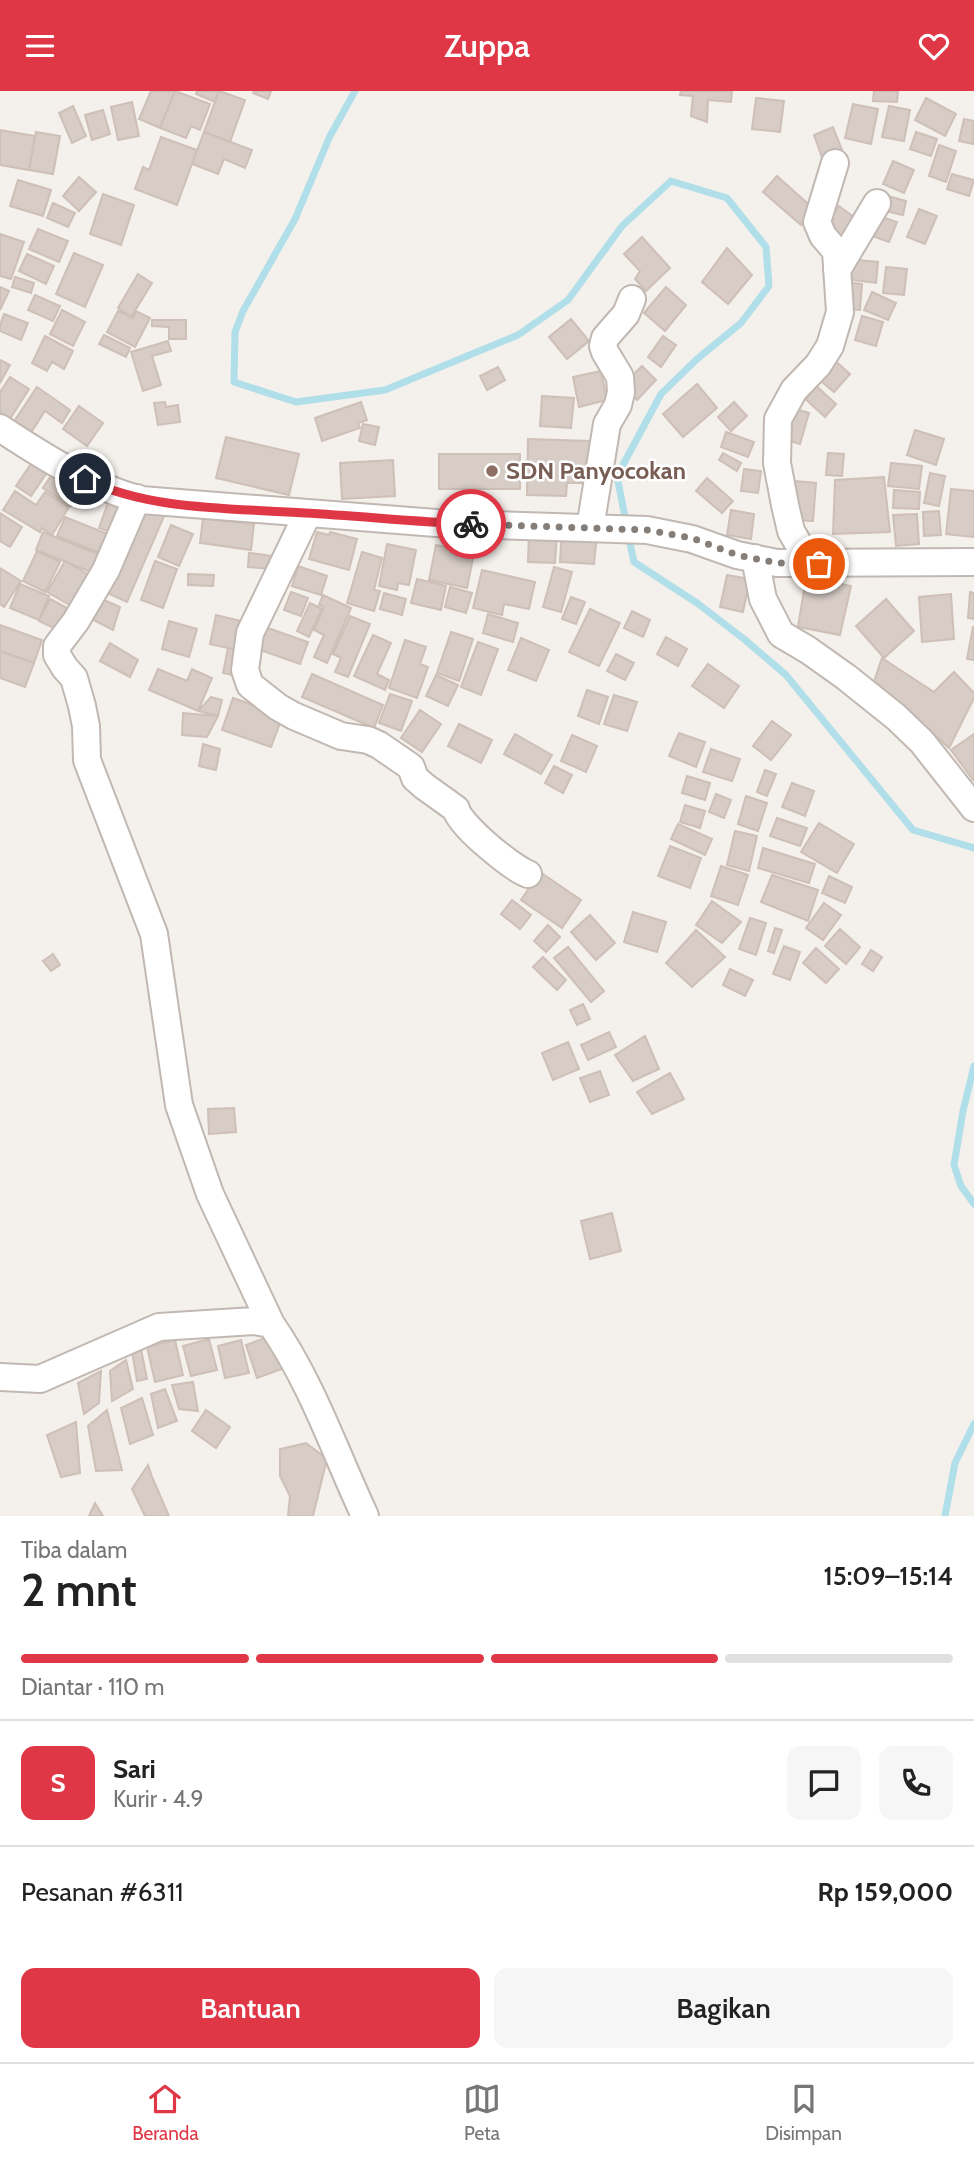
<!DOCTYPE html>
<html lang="id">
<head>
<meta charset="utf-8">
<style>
  :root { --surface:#fff; --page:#f6f6f6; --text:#222; --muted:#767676; --line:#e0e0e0; --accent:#e03746 }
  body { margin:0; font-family:Cabin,sans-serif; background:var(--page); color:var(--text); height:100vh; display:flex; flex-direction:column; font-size:26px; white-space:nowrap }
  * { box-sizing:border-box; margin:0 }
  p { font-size:23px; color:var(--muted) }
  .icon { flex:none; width:38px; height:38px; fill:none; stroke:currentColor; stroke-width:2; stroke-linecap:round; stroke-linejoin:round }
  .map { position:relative; height:1425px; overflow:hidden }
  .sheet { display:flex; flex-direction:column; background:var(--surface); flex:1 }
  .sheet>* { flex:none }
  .pin { position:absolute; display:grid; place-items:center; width:60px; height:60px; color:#fff; margin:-30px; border:4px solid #fff; border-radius:50%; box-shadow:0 2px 7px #0007 }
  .courier { position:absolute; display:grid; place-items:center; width:70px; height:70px; margin:-35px; border:5px solid #e03746; border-radius:50%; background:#fff; color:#222; box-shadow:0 2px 9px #0007 }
  .summary em { font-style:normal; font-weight:600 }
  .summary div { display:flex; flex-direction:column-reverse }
  .summary { display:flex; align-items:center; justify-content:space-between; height:119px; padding:0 21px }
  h1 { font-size:46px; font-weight:600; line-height:52px }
  .bar { display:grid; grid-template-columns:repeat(4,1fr); gap:10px 7px; align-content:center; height:84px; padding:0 21px }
  .bar i { height:9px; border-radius:5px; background:var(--line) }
  .bar .active { background:var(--accent) }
  .bar p { grid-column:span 4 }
  .line { display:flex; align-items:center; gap:18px; padding:0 21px; border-top:2px solid var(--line) }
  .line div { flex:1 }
  .round { display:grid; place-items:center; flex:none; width:74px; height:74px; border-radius:14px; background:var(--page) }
  .action { display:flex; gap:14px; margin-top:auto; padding:14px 21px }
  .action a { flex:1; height:80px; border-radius:14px; background:var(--accent); color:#fff; font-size:28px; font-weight:600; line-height:80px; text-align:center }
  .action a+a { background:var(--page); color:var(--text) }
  header { display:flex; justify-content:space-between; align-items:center; height:91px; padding:0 21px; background:var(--accent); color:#fff; font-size:32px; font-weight:600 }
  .tab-bar { display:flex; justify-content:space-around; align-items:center; height:98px; border-top:2px solid var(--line); background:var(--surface); font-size:19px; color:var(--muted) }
  .tab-bar a { display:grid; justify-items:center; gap:4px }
  .tab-bar .active { color:var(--accent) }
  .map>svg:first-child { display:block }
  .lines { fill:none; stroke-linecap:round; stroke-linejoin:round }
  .stream { stroke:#b0dfe9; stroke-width:7 }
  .building { fill:#d7ccc6; stroke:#cebfb7; stroke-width:2 }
  .minor-casing { stroke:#c2b8b2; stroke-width:30 }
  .minor { stroke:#fff; stroke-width:26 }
  .done { stroke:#847d78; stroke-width:7; stroke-dasharray:0 12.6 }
  .route { stroke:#e03746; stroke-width:9 }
  .education-dot { fill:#8d6e63; stroke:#fff; stroke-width:2.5 }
  .labels { text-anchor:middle; stroke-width:5; stroke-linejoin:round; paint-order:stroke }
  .education-label { font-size:24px; font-weight:bold; fill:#785e54; stroke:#fff; text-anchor:start }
</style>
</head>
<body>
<header><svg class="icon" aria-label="menu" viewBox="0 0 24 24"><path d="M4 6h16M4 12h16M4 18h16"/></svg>Zuppa<svg class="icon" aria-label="heart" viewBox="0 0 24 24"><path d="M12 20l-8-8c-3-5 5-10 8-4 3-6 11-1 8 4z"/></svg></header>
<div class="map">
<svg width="974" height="1425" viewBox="0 0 974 1425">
  <rect width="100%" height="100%" fill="#f4f0ec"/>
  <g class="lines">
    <path class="stream" d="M355,0L330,45L295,128L243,220L235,241L234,291L296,311L385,299L518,244L568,209L622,135L671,90L727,107L766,156L769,195L741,232L697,268L661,303L617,385L626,431
      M628,443L634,471L697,512L744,548L786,584L913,739L974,757
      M974,975L963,1020L954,1074L961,1095L974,1113
      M945,1425L955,1372L974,1333"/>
  </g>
  <path class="building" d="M151,0H175L160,37L139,28Z
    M175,0L210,13L200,39L191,35L186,47L160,37Z
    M197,0H219L215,11L196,3Z
    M219,0L245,9L230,51L204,41Z
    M254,0H271L268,8L253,2Z
    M681,0H732L731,11L708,9L707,31L691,25L693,5L680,4Z
    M874,0H898L897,11L873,10Z
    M756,7L784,10L780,41L752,38Z
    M926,7L956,23L945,45L915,29Z
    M132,11L139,45L118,49L111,16Z
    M853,13L878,18L871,53L845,47Z
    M73,15L86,45L72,52L59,22Z
    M889,15L910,19L904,50L882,46Z
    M103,19L110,43L92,49L85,24Z
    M964,28L974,30L973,53L959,50Z
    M833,36L844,64L824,72L814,44Z
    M0,39L35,45L29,79L0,74Z
    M36,41L60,45L53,83L29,79Z
    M204,41L252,59L245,77L224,68L218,83L192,73Z
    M916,41L937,48L931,65L910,58Z
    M161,46L197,59L177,114L135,98L143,76L149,79Z
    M939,54L956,60L946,91L929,85Z
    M893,70L914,79L904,102L883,93Z
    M952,83L974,89L969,105L947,98Z
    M777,85L814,118L801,134L763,101Z
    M79,86L96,101L79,120L63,105Z
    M18,89L51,99L43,125L10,115Z
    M103,103L134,114L121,154L90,143Z
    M884,104L906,110L903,124L881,119Z
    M53,112L75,122L68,136L47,127Z
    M839,115L859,130L841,154L822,140Z
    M919,118L937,125L925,153L907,146Z
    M879,125L897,131L889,151L872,145Z
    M38,138L68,150L59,171L29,158Z
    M0,143L24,151L11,188L0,185Z
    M642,146L670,177L646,200L635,188L640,180L624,163Z
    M727,157L752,184L728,213L702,191Z
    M74,162L103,174L85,216L56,203Z
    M27,163L54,175L46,193L19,180Z
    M847,168L878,171L876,192L845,188Z
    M886,176L907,178L904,204L883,202Z
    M138,183L152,192L131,226L118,217Z
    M15,186L34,192L31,202L12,196Z
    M845,191L862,193L860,219L842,218Z
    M0,196L9,200L0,219Z
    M666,196L686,214L665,240L644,222Z
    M872,201L896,212L888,229L864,219Z
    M35,204L60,215L53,230L28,219Z
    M62,219L85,231L73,255L50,243Z
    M118,220L133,227L136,220L150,227L135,256L107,241Z
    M4,223L28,232L21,249L0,240V234Z
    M862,225L883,231L876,255L855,249Z
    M571,228L589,250L567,268L549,246Z
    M152,229H186V248H169V236L152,235Z
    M104,244L130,257L126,266L99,253Z
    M45,245L73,260L64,278L52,271L47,280L32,272Z
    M663,245L676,254L661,276L648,266Z
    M168,250L171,260L152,265L161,294L143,300L131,261Z
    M831,266L850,283L834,301L815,285Z
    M0,269L10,274L0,292Z
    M642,275L656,289L637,309L623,294Z
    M498,276L505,289L487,299L480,285Z
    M601,280L607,309L579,316L573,286Z
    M10,286L29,298L10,328L0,322V301Z
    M812,291L836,313L825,326L801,304Z
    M697,293L717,317L683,346L663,323Z
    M37,296L70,319L62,332L45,320L30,343L13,332Z
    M542,305L574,307L571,337L540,335Z
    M165,311L166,316L178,314L180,331L158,334L154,312Z
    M361,311L367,329L358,332L360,337L322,350L315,327Z
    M734,311L747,325L731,340L718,326Z
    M79,315L103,332L87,355L63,338Z
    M789,316L809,322L800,353L780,347Z
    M363,333L379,336L375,354L359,350Z
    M915,339L944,348L936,374L907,364Z
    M726,341L754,351L748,366L721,356Z
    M226,346L299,363L289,404L216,387Z
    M528,348L591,350L589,392H567L566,405L527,404Z
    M723,362L741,372L737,380L719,369Z
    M828,362L844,363L842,385L826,384Z
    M439,363H520V398H439Z
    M393,369L395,405L342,408L340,372Z
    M33,370L48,380L31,405L16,395Z
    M891,372L922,375L919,398L888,395Z
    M744,378L761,380L758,402L741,400Z
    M54,380L81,397L71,415L43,397Z
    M930,382L945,385L939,415L924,412Z
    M884,386L890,441L833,443L835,389Z
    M707,387L733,410L722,422L696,400Z
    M795,390L816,392L813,430L791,429Z
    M951,398L974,400V446L946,443Z
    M894,399L920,401L919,418L893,417Z
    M15,400L36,414L45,401L69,416L52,444L42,437L40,441L3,419Z
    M109,409L129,416L119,444L99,437Z
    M142,412L165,423L127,511L103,500Z
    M731,419L754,423L751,448L727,444Z
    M939,420L941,444L924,445L923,421Z
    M0,422L22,436L10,456L0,450Z
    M917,423L919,453L896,455L893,424Z
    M65,426L115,446L108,465L57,445Z
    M203,427L254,433L251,459L200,452Z
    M171,434L193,443L179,475L158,466Z
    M562,439L597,442L594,473L560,471Z
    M43,441L105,466L98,484L36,459Z
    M317,441L329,444L330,441L357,448L349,479L309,468Z
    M529,443H557L555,472L528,471Z
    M387,453L416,459L409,494L398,492L397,499L379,495Z
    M436,454L474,462L467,497L429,489Z
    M37,460L60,471L45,501L23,490Z
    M362,461L382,467L374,499L380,500L374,520L347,512Z
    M249,462L273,465L271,478L248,476Z
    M65,470L96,488L78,519L47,501Z
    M155,470L177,478L163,517L141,509Z
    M298,475L327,485L321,504L292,495Z
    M554,476L572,481L561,521L543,516Z
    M0,477L21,490L4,516L0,513Z
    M482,479L535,491L529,518L504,513L502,524L473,517Z
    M188,483L214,484L213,495L188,494Z
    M727,484L750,488L743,521L720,516Z
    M806,486L851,495L840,544L798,536Z
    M417,488L446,495L441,519L411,512Z
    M20,493L49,505L39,529L10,517Z
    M450,496L472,502L466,522L445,516Z
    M291,501L308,507L301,525L284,519Z
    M970,501L974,502V528L968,527Z
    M384,502L406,508L402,524L380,518Z
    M951,503L954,548L922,551L919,506Z
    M323,504L351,517L327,572L314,566L324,544L314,539L324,516L319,514Z
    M95,505L120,516L113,539L86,525Z
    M571,506L585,511L576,533L562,528Z
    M50,508L67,517L56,538L39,530Z
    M886,508L914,540L884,567L856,535Z
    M310,512L322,518L309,546L297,540Z
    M590,518L620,532L599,575L569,561Z
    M632,520L650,529L643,546L624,537Z
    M488,523L518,532L513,551L483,542Z
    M216,524L249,532L242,560L210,553Z
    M350,525L370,533L348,586L335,581L341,567L333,563Z
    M169,530L197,538L189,566L162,558Z
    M0,534L42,549L34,572L0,560Z
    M265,536L308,551L300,573L257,558Z
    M973,536H974V569L967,568Z
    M451,541L473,548L459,590L437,582Z
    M373,544L391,552L377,583L389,589L385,599L354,585Z
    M666,546L687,558L678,575L657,563Z
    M521,547L549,559L536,590L508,579Z
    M405,549L426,556L420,573L428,576L417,607L389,597Z
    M478,551L498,558L481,604L461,596Z
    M110,552L138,569L130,586L100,570Z
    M228,557L242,560L237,585L223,582Z
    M0,560L34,572L25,596L0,587Z
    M616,563L634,572L625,589L607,580Z
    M882,567L934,601L954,581L974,602V607L949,657L918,628L870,602Z
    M708,573L739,595L724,617L692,595Z
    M158,578L187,590L192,578L212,587L198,620L149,599Z
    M312,583L383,614L374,637L302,606Z
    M436,584L458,594L448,615L426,605Z
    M587,599L608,606L599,633L578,625Z
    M390,603L412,610L401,640L379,632Z
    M614,604L637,611L627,640L604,633Z
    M211,606L222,609L218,625L198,620Z
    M233,607L283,624L271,656L222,639Z
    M420,619L441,633L422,661L401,647Z
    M183,622L218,625L207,646L182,644Z
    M772,630L791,644L771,669L753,655Z
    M459,633L492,649L481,672L448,655Z
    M679,642L705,651L696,676L669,665Z
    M515,643L552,664L541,683L504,663Z
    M974,643V689H973L951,659Z
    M572,644L597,655L586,681L561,670Z
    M203,653L220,658L216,679L199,675Z
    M711,658L740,668L732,690L703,681Z
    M554,675L572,684L563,702L545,692Z
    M765,679L776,683L767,705L757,701Z
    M687,685L710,692L705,709L682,702Z
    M792,692L814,700L805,725L782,716Z
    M716,703L731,709L724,727L709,721Z
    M746,705L767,712L758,740L738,733Z
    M685,714L705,720L700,737L680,731Z
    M777,727L807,737L800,755L770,745Z
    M819,732L854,753L837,782L801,761Z
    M678,733L712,748L705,764L671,748Z
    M735,740L757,745L749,780L727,774Z
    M670,755L701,767L690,797L658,785Z
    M763,757L815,773L809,792L758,777Z
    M721,775L748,784L738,814L711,805Z
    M540,781L581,809L562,837L521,809Z
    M772,784L818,799L808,830L761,811Z
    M829,785L852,796L845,812L822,802Z
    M512,809L531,824L520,838L501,823Z
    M712,810L741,831L722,852L696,834Z
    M824,812L841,824L823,849L806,837Z
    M633,821L666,831L657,861L624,851Z
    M590,824L615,852L596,869L571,841Z
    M750,827L766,832L756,864L739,858Z
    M548,834L560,846L546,861L534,850Z
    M775,837L782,839L774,862L768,860Z
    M840,838L860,856L846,873L825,855Z
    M696,839L725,866L692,896L666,872Z
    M784,855L800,861L790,889L773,883Z
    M568,856L604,900L591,911L554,867Z
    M816,857L839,878L826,892L803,872Z
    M871,859L882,866L873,880L862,873Z
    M53,863L60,874L51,880L43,870Z
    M543,866L566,889L557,899L533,876Z
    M730,878L753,889L745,905L723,894Z
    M583,913L590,928L577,934L570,919Z
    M609,941L616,956L588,969L581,954Z
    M645,945L659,978L633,990L615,964Z
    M568,951L579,978L553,989L542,962Z
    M600,980L609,1004L590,1011L580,987Z
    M670,982L684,1008L652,1023L637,1001Z
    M234,1017L236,1041L209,1043L208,1018Z
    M612,1122L621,1160L590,1168L581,1130Z
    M270,1245L282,1278L257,1287L246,1254Z
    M209,1248L217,1279L191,1285L183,1255Z
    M175,1249L183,1284L155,1291L147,1256Z
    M241,1249L249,1282L225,1287L218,1255Z
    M141,1258L147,1288L137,1290L132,1260Z
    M126,1269L133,1298L112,1310L110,1280Z
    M101,1280L99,1312L84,1323L78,1292Z
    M193,1291L198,1320L179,1318L172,1294Z
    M165,1298L177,1330L158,1337L151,1303Z
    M142,1307L153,1344L130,1353L121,1317Z
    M107,1319L122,1379L96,1380L88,1335Z
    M206,1319L230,1336L216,1357L192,1340Z
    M76,1331L80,1382L61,1386L47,1344Z
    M306,1352L327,1368L313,1425H288L290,1405L280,1385V1358Z
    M148,1374L152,1386L169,1425H145L132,1398Z
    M95,1412L103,1425H89Z"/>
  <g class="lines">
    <g class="minor-casing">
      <path id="minor" d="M837,179L877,112
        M0,337C44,366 90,395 141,409L436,432L647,439L692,448L737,464L777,472L974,471
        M137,407L106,479L76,530L57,555V564L65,577L74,587L82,615L86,635L87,669L154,843L179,1014L210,1103L271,1233
        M308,422L250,542L245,579L250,594L278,616L294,625L341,645L368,649L379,654L411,676L415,687L424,695L456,718C459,734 512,777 528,783
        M590,437L607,333L618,314L621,301L620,286L605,261L603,255L605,247L626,223L632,208
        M755,467L763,508L781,543L808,559L846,586L896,626L922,651L974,717
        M810,473L791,440L785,414L777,372L778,328L794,299L818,274L830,255L840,221L836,160L823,145L817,131L835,72
        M0,1286L40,1288L159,1236L254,1230L271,1233C312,1292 335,1361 365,1425"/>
    </g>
    <use href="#minor" class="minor"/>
  </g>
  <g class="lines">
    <path class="done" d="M471,433L647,439L692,447L737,464L777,472L819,473"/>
    <path class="route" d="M85,388C150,420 234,417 305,422C361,425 415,431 471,433"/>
  </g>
  <circle class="education-dot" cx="492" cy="380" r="7"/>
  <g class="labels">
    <g class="education-label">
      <text x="506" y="388">SDN Panyocokan</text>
    </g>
  </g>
</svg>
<div class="pin" style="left:819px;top:473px;background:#ea580c"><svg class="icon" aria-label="bag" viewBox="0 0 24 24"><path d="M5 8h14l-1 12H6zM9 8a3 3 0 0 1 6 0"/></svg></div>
<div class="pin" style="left:85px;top:388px;background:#1f2937"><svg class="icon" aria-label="home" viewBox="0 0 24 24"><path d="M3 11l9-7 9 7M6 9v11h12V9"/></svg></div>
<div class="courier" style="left:471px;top:433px"><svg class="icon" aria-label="bike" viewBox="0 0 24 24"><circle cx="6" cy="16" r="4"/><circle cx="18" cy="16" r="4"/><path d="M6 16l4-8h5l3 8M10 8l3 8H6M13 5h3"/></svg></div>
</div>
<section class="sheet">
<div class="summary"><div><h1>2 mnt</h1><p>Tiba dalam</p></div><em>15:09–15:14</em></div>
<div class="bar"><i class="active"></i><i class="active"></i><i class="active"></i><i></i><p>Diantar · 110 m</p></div>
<div class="line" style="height:126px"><b class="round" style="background:var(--accent);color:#fff">S</b><div><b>Sari</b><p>Kurir · 4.9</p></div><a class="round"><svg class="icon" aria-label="chat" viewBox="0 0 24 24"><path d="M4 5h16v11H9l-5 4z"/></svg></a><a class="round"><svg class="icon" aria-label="phone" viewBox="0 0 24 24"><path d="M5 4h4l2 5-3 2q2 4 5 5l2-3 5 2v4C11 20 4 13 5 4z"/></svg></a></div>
<div class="line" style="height:91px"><div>Pesanan #6311</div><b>Rp 159,000</b></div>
<div class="action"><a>Bantuan</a><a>Bagikan</a></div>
</section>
<nav class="tab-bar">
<a class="active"><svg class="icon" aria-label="home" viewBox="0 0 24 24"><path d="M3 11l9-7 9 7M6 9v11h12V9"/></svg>Beranda</a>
<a><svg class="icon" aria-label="map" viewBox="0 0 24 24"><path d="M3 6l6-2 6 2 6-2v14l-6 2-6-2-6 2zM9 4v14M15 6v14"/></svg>Peta</a>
<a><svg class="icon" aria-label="saved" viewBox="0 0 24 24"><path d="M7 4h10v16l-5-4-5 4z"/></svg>Disimpan</a>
</nav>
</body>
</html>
